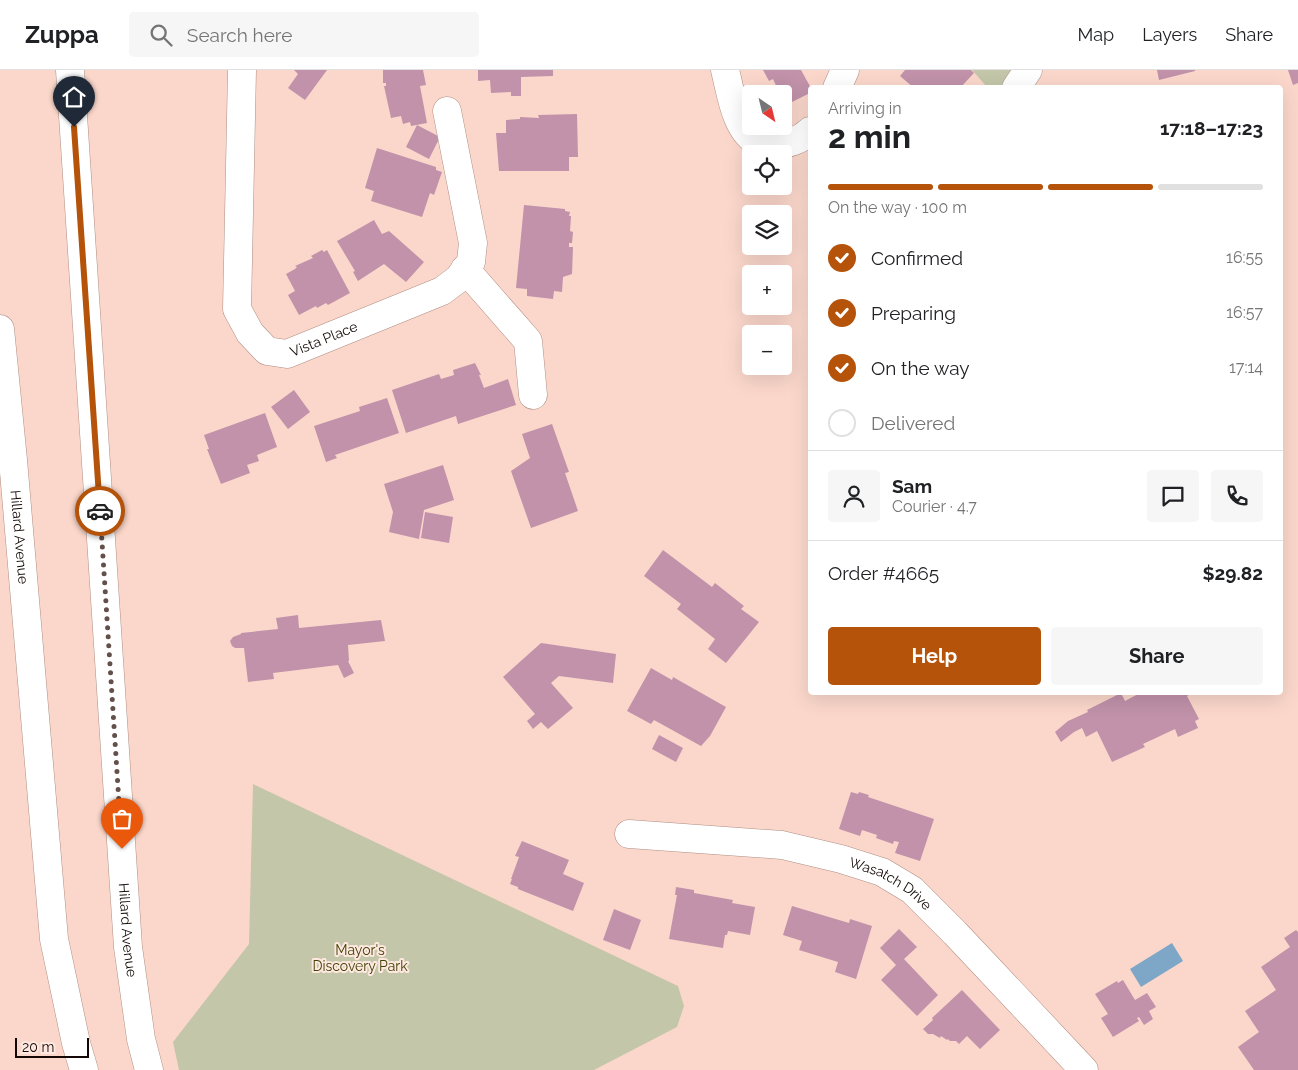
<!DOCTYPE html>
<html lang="en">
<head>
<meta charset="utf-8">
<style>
  :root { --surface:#fff; --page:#f6f6f6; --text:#202124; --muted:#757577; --line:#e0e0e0; --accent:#b45309 }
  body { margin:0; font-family:Raleway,sans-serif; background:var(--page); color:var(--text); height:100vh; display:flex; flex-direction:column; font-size:19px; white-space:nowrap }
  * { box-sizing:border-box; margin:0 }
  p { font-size:16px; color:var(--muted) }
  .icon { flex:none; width:28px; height:28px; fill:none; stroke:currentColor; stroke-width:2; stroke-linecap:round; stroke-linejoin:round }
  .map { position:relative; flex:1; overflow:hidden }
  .sheet { position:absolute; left:808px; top:15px; width:475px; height:610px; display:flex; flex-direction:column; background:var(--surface); border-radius:5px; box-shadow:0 5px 20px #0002 }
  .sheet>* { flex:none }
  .needle { width:32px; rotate:145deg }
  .buttons { position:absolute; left:742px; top:15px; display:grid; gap:10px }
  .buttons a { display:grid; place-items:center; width:50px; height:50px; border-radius:5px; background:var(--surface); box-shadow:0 5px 20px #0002; font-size:25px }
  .scale { position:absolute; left:15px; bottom:12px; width:74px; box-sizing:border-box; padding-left:5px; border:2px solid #130805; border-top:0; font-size:14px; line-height:18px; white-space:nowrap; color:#130805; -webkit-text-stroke:4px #fee8e0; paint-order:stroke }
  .pin { position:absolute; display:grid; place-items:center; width:42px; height:42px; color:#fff; margin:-51px -21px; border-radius:50% 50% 50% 0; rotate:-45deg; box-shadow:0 0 5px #0007 }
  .pin .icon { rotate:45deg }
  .courier { position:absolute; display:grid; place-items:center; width:50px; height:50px; margin:-25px; border:4px solid #b45309; border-radius:50%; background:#fff; color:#222; box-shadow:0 1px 6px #0007 }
  .head em { font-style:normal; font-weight:700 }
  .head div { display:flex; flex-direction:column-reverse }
  .head { display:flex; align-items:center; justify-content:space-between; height:85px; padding:0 20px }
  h1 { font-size:32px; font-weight:700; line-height:38px }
  .bar { display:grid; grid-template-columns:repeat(4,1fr); gap:8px 5px; align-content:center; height:60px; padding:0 20px }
  .bar i { height:6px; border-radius:4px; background:var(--line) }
  .bar .on { background:var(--accent) }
  .bar p { grid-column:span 4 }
  .line { display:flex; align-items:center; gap:12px; padding:0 20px; border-top:1px solid var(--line) }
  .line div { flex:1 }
  .round { display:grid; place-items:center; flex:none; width:52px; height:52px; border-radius:5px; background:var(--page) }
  ol { padding:0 20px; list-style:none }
  li { display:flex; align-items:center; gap:15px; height:55px }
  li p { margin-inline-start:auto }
  li .icon { padding:5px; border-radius:50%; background:var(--accent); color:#fff; stroke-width:4 }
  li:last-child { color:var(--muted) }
  li i { width:28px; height:28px; border:2px solid var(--line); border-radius:50% }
  .cta { display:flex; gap:10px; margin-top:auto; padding:10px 20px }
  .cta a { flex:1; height:58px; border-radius:5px; background:var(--accent); color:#fff; font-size:20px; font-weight:700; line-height:58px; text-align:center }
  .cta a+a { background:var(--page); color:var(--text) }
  header { display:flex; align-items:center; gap:30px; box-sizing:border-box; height:70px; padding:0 25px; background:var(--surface); border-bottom:1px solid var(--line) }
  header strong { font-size:24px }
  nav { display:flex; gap:28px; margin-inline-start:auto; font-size:18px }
  .search { width:350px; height:45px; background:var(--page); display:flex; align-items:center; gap:12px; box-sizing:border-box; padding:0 18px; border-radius:5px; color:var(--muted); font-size:19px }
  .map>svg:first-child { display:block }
  .green { fill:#c4c6a9 }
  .water { fill:#7da6c7 }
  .building { fill:#c192aa }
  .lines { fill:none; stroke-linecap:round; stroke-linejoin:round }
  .minor-casing { stroke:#af8e83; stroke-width:29 }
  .highway-casing { stroke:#af8e83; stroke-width:29 }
  .minor { stroke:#fff; stroke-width:28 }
  .highway { stroke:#fff; stroke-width:28 }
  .done { stroke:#64504a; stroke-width:5; stroke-dasharray:0 9 }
  .route { stroke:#b45309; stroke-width:6 }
  .labels { text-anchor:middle; stroke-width:4; stroke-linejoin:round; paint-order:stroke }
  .street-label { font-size:14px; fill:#130805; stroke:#fee8e0 }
  .park-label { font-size:14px; fill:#404206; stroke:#fee8e0 }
</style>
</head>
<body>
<header>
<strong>Zuppa</strong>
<div class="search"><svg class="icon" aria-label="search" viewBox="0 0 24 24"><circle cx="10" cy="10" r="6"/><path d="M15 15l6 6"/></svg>Search here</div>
<nav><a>Map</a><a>Layers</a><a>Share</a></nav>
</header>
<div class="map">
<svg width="1298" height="1000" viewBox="0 0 1298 1000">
  <rect width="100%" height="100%" fill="#fbd7cb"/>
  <path class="green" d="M972,0H1021L1005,18L987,17Z
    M253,714L678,916L684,936L677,957L594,1000H179L173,972L249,874Z"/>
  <path class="water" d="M1172,873L1183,891L1141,917L1130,899Z"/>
  <path class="building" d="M294,0H327L305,30L288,18L298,4Z
    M383,0H423L426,15L420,16L427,53L411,56L410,52L403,54L401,46L391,48L384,16H386V13H383Z
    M478,0H553V6L521,7V26H511V22L491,23L490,10L478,11Z
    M763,0H801L811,18L810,23L786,35L784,30V24H780L773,9L769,11Z
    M905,0H971L974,3L960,18H914L900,6Z
    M1157,0H1195V1L1159,10Z
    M1288,0H1298V13L1293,15Z
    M577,44L578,87H569V101H499L496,63H506V50L520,49V47L539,48L538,45Z
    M417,55L440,67L429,89L406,77Z
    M377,78L436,97V100L442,102L434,125L430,123L422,147L371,131L374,121L365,118Z
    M524,135L565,139V141L570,142L569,146H571L570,161L573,162L572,173H569V177H573L572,204L563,207L562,222L554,221L553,229L527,226V219L516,218Z
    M374,150L382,164L389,161L424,192L406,212L384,194L358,211L353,202L355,201L337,171Z
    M322,180L324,182L327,180L350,223L328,235L326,233L317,238L316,236L299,245L288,225L295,221L286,204L295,199L297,197L295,196L313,188L311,186Z
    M475,293L481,305H479L484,318L508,309L516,335L458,354L456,346L406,363L392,320L439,304L441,309L454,305L453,300Z
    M294,320L310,342L288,359L271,337Z
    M387,328L399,363L335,385L337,388L326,392L314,356L360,341L359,337Z
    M265,343L277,377L257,385L259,391L247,395L250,403L221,414L207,379H209L204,365Z
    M552,354L569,402L565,403L578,441L531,458L511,401L530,388L522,364Z
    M443,395L454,430L424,440L419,469L389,462L393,442L384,414Z
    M425,442L453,447L449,473L421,468Z
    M663,480L712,517L715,513L744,536L741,539L759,552L726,593L708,579L715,569L677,539L681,534L644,506Z
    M298,545L299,558L381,550L385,571L348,575L349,591H348L354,603L344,608L338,595L273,603L274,609L248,612L244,578H235L232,576L230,571L233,567L241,564V563L278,559L276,548Z
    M541,573L616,584L613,613L559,606L551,613L573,638L548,659L541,652L533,659L527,651L535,644L503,607Z
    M651,598L672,610L673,607L726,637L710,666L701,676L654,650L651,654L627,641Z
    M1142,622H1193L1187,626L1199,649L1195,651L1198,658L1178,667L1175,659L1143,674L1145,677L1112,692L1097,661L1086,667L1082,658L1074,662L1061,672L1055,662L1068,651L1088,642L1087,640L1121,623L1125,631Z
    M659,665L683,678L676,692L652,679Z
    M851,722L858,724L859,722L869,725L868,727L934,749L920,791L895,783L899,772L894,771L893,774L876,768L877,765L862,760L860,766L839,759Z
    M522,771L569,790L563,804L584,813L573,841L518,819V817L510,814L512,809H511L519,787L515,786Z
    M676,817L694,820V823L733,830L732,833L755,837L750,865L728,861L727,865H725L723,878L669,869L677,825H675Z
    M792,836L849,853L850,849L872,856L856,909L835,902L838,892L799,880L802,871L783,865Z
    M614,839L641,850L630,880L603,870Z
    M899,859L917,877L904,889L938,925L917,946L881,910L896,895L880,878Z
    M1296,860L1298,862V1000H1254L1238,977L1259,962L1245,941L1276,920L1261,897L1290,877L1284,868Z
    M1123,910L1135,930L1147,923L1156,937L1149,941L1153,949L1144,955L1139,947L1137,948L1139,951L1113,967L1101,948L1108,944L1095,924L1117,911L1118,913Z
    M962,920L1000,960L980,979L967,966L959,974L956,971H950L948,969L947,970L941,966L940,968L933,964H928L923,959L933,950L932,948Z"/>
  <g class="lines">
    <g class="minor-casing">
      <g id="minor">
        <path id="s1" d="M242,0L237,239L250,263L267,281L287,284L442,221L458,209L471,192L473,173L447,41"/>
        <path d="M725,0C731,23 735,61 759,73C763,75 770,74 774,74C786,75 801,70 810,61"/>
        <path d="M837,18L845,0"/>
        <path d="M1016,18L1028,0"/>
        <path d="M465,199L528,271L533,325"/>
        <path id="s2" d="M629,764L782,775L841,789L882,802L912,820L955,863L1084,1000"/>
      </g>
    </g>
    <g class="highway-casing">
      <g id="highway">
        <path id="s3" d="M70,0L128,877L141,969L149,1000"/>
        <path id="s4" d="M0,259L13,390L54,869L76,973L84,1000"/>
      </g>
    </g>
    <use href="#minor" class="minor"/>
    <use href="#highway" class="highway"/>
  </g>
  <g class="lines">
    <path class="done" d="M100,441L122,779"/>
    <path class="route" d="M74,57L100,441"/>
  </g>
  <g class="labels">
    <g class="street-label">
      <text dy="5" stroke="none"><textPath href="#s1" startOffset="351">Vista Place</textPath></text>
      <text dy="5" stroke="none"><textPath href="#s4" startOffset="209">Hillard Avenue</textPath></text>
      <text dy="5" stroke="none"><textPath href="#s2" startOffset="270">Wasatch Drive</textPath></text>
      <text dy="5" stroke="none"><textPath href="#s3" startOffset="862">Hillard Avenue</textPath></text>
    </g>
    <g class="park-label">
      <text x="360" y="885">Mayor's<tspan x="360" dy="16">Discovery Park</tspan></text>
    </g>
  </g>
</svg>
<div class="buttons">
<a><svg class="needle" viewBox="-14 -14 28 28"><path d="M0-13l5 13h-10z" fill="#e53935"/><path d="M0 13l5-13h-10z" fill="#757577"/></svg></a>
<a><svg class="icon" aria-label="locate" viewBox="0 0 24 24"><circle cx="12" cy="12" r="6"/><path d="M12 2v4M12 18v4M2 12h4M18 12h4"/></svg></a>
<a><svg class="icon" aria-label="layers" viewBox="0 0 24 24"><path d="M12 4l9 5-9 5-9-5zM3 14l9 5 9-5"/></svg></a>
<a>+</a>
<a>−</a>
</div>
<div class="scale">20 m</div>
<div class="pin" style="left:122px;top:779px;background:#ea580c"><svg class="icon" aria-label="bag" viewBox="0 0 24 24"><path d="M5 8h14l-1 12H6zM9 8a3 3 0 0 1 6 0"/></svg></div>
<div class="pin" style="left:74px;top:57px;background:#1f2937"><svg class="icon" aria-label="home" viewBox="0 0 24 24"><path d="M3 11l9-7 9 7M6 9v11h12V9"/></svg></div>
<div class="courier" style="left:100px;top:441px"><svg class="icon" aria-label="car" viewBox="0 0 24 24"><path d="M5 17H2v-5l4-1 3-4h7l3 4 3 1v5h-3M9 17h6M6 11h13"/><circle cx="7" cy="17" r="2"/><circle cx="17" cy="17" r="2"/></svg></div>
<section class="sheet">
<div class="head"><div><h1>2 min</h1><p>Arriving in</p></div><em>17:18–17:23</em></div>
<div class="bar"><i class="on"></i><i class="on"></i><i class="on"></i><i></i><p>On the way · 100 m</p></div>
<ol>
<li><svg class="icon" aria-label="check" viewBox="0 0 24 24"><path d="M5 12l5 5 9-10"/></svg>Confirmed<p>16:55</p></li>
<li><svg class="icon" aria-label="check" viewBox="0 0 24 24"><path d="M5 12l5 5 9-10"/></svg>Preparing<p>16:57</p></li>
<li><svg class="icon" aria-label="check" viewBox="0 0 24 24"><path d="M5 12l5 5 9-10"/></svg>On the way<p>17:14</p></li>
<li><i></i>Delivered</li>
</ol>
<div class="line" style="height:90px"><a class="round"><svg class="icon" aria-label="person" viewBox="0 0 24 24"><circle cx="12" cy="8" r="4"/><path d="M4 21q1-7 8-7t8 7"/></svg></a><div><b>Sam</b><p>Courier · 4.7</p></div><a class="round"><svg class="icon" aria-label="chat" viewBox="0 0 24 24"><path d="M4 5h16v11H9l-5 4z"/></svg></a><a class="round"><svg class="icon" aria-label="phone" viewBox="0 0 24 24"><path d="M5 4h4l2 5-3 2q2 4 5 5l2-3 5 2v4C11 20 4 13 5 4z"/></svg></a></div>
<div class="line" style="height:65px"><div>Order #4665</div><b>$29.82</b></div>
<div class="cta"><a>Help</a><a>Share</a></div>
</section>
</div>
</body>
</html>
